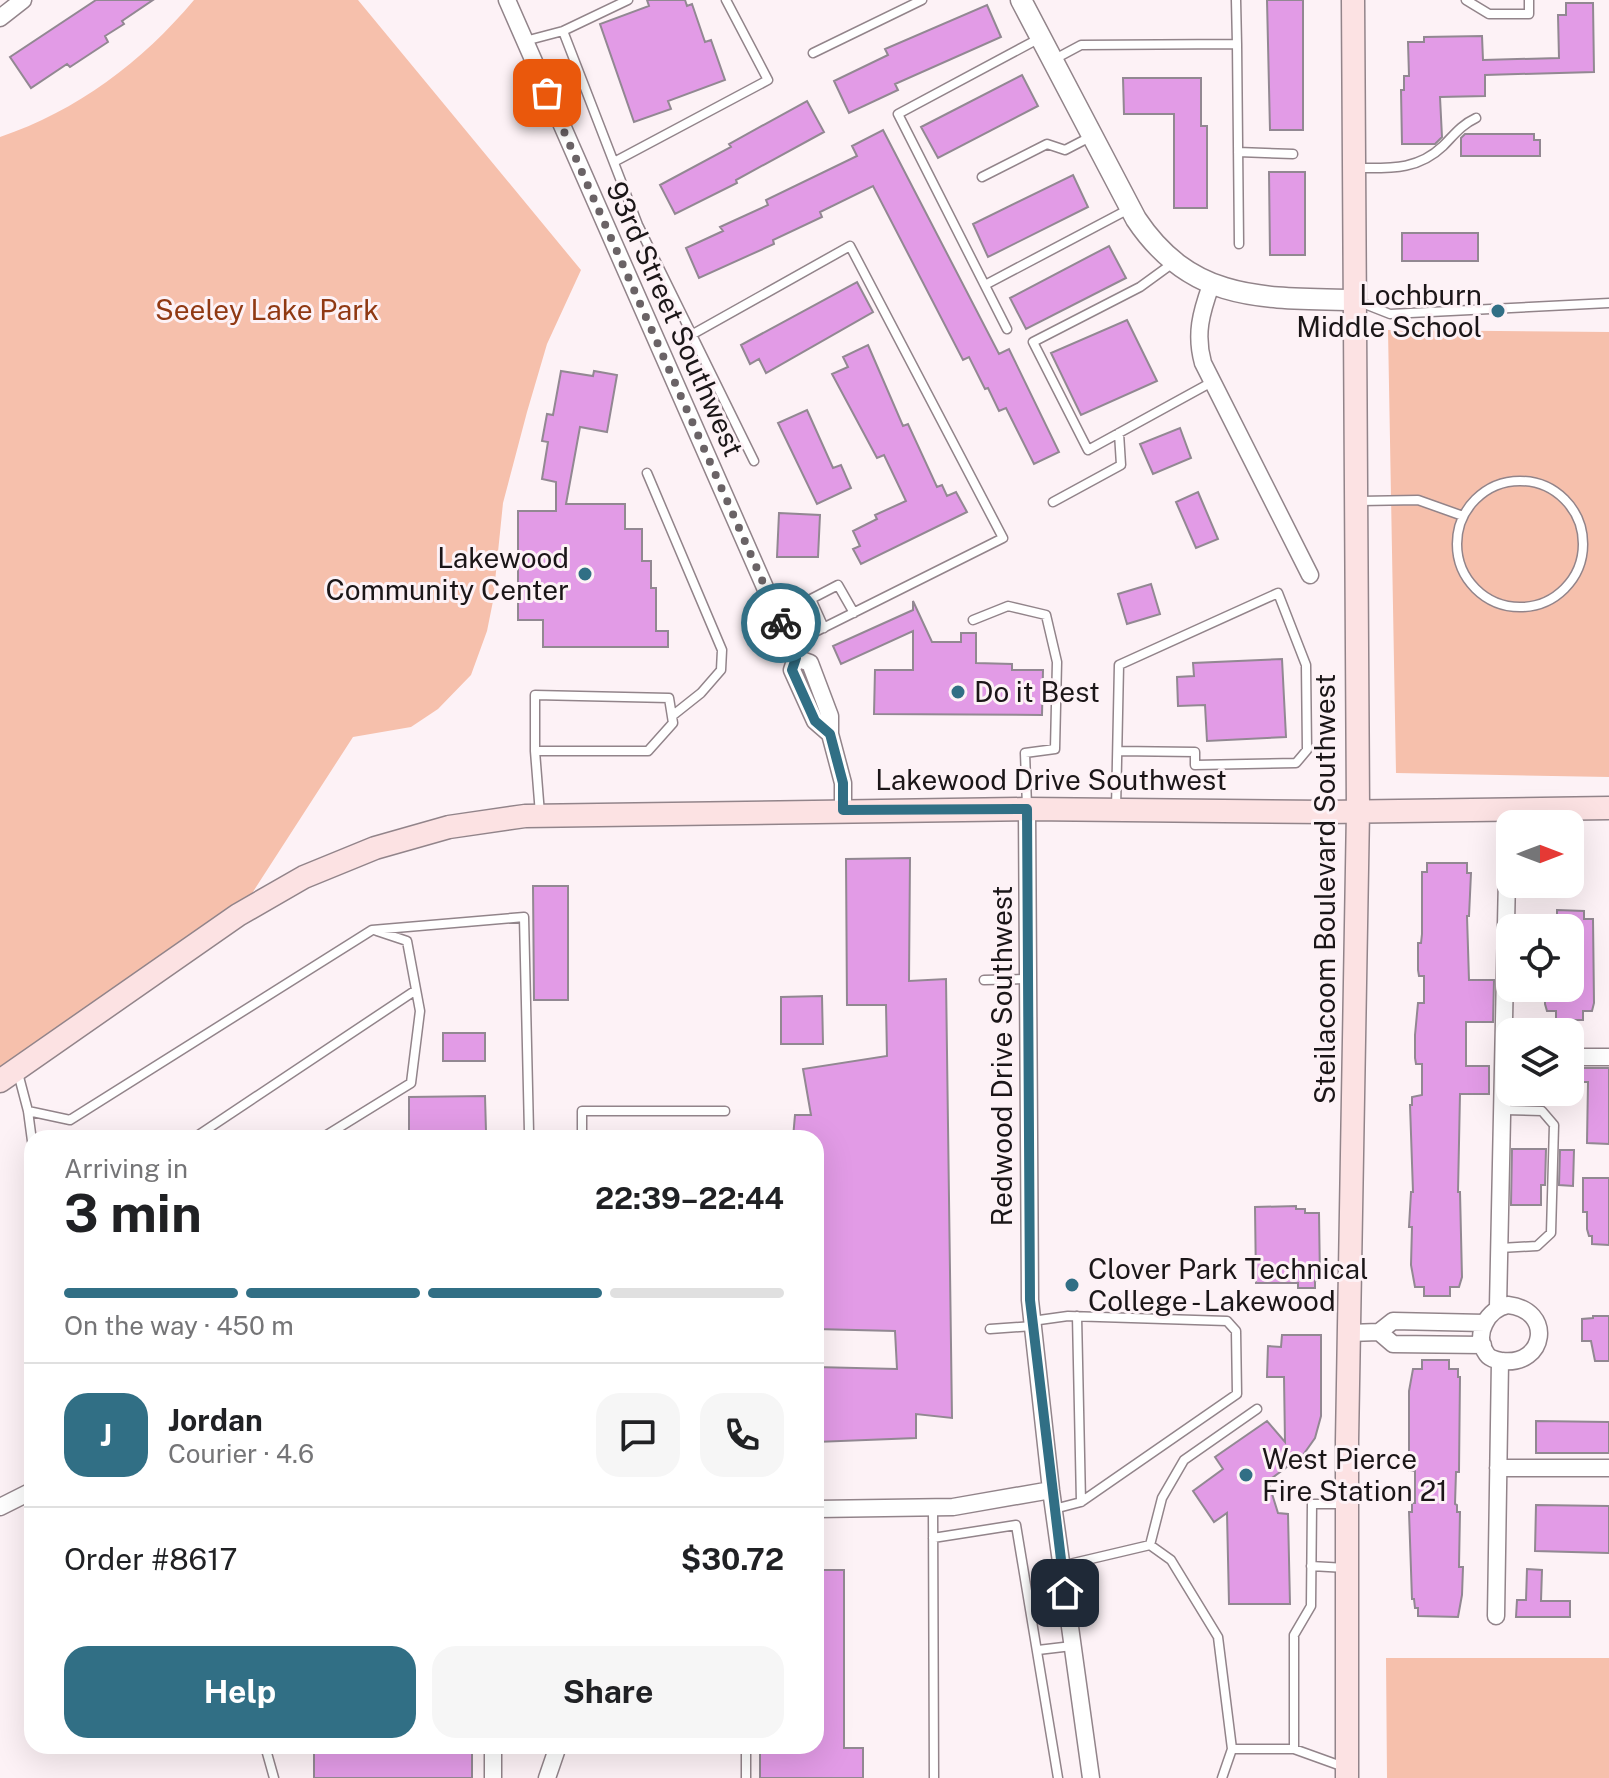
<!DOCTYPE html>
<html lang="en">
<head>
<meta charset="utf-8">
<style>
  :root { --surface:#fff; --page:#f6f6f6; --text:#202124; --muted:#757577; --line:#e0e0e0; --accent:#316f85 }
  body { margin:0; font-family:"Public Sans",sans-serif; background:var(--page); color:var(--text); height:100vh; display:flex; flex-direction:column; font-size:30px; white-space:nowrap }
  * { box-sizing:border-box; margin:0 }
  p { font-size:26px; color:var(--muted) }
  .icon { flex:none; width:44px; height:44px; fill:none; stroke:currentColor; stroke-width:2; stroke-linecap:round; stroke-linejoin:round }
  .map { position:relative; flex:1; overflow:hidden }
  .panel { position:absolute; left:24px; top:1130px; width:800px; height:624px; display:flex; flex-direction:column; background:var(--surface); border-radius:24px; box-shadow:0 8px 32px #0002 }
  .panel>* { flex:none }
  .needle { width:52px; rotate:90deg }
  .controls { position:absolute; left:1496px; top:810px; display:grid; gap:16px }
  .controls a { display:grid; place-items:center; width:88px; height:88px; border-radius:16px; background:var(--surface); box-shadow:0 8px 32px #0002; font-size:40px }
  .pin { position:absolute; display:grid; place-items:center; width:68px; height:68px; color:#fff; margin:-34px; border-radius:16px; box-shadow:0 4px 12px #0006 }
  .courier { position:absolute; display:grid; place-items:center; width:80px; height:80px; margin:-40px; border:6px solid #316f85; border-radius:50%; background:#fff; color:#222; box-shadow:0 2px 10px #0007 }
  .overview em { font-style:normal; font-weight:700 }
  .overview div { display:flex; flex-direction:column-reverse }
  .overview { display:flex; align-items:center; justify-content:space-between; height:136px; padding:0 40px }
  h1 { font-size:52px; font-weight:700; line-height:60px }
  .bar { display:grid; grid-template-columns:repeat(4,1fr); gap:12px 8px; align-content:center; height:96px; padding:0 40px }
  .bar i { height:10px; border-radius:6px; background:var(--line) }
  .bar .active { background:var(--accent) }
  .bar p { grid-column:span 4 }
  .line { display:flex; align-items:center; gap:20px; padding:0 40px; border-top:2px solid var(--line) }
  .line div { flex:1 }
  .round { display:grid; place-items:center; flex:none; width:84px; height:84px; border-radius:24px; background:var(--page) }
  .cta { display:flex; gap:16px; margin-top:auto; padding:16px 40px }
  .cta a { flex:1; height:92px; border-radius:24px; background:var(--accent); color:#fff; font-size:32px; font-weight:700; line-height:92px; text-align:center }
  .cta a+a { background:var(--page); color:var(--text) }
  .map>svg:first-child { display:block }
  .green { fill:#f6c0ac }
  .building { fill:#e29be6; stroke:#928892; stroke-width:2 }
  .lines { fill:none; stroke-linecap:round; stroke-linejoin:round }
  .service-casing { stroke:#92848a; stroke-width:11 }
  .minor-casing { stroke:#92848a; stroke-width:19 }
  .tertiary-casing { stroke:#92848a; stroke-width:23 }
  .secondary-casing { stroke:#92848a; stroke-width:25 }
  .service { stroke:#fff; stroke-width:8 }
  .minor { stroke:#fff; stroke-width:16 }
  .tertiary { stroke:#fff; stroke-width:20 }
  .secondary { stroke:#fce2e3; stroke-width:22 }
  .done { stroke:#6a6366; stroke-width:8; stroke-dasharray:0 14.4 }
  .route { stroke:#316f85; stroke-width:10 }
  .poi-dot { fill:#316f85; stroke:#fdf2f6; stroke-width:3 }
  .labels { text-anchor:middle; stroke-width:6; stroke-linejoin:round; paint-order:stroke }
  .poi-label { font-size:28px; fill:#1b1618; stroke:#fdf2f6; text-anchor:start }
  .park-label { font-size:28px; fill:#903913; stroke:#fdf2f6 }
  .street-label { font-size:28px; fill:#1b1618; stroke:#fdf2f6 }
</style>
</head>
<body>
<div class="map">
<svg width="1609" height="1778" viewBox="0 0 1609 1778">
  <rect width="100%" height="100%" fill="#fdf2f6"/>
  <path class="green" d="M194,0H358L581,270L547,344L527,412L503,503L493,601L487,631L471,675L438,709L411,727L353,737L238,915L0,1081V137C77,111 142,62 194,0Z
    M1388,330L1609,332V777L1396,773Z
    M1386,1658H1609V1778H1387Z"/>
  <path class="building" d="M96,0H153L122,21L124,24L105,36L108,42L70,67L67,64L31,88L10,57Z
    M647,0H685L687,6L692,4L705,42L711,40L725,80L668,101L671,109L634,122L600,24L649,6Z
    M1267,0H1303V130H1270Z
    M1566,3H1593L1594,72L1485,75V96L1440,97L1442,137L1435,144H1402L1401,90H1404V76H1409L1408,42H1424V37L1482,36L1483,60L1559,58L1558,15H1566Z
    M987,5L1001,37L895,84L898,90L849,113L834,81L888,55L885,49Z
    M1022,75L1038,106L938,158L921,127Z
    M1123,78H1201V126H1207V208H1174V114H1124Z
    M807,101L824,132L736,180L737,183L675,214L660,185L731,147L729,144Z
    M883,130L999,354L1009,349L1059,452L1034,464L1006,408L999,411L988,388L985,389L969,357L963,360L873,186L820,212L822,217L773,240L774,244L699,278L686,248L723,231L720,227L768,205L766,200L857,156L852,146Z
    M1465,134H1534V140H1540V156H1461V138Z
    M1269,172H1305V255H1270Z
    M1073,175L1088,207L988,257L973,224Z
    M1402,233H1478V261H1402Z
    M1109,246L1126,278L1026,329L1010,298Z
    M857,282L873,312L766,373L759,359L750,364L741,345Z
    M1127,320L1157,381L1081,415L1051,353Z
    M868,345L903,426L908,424L937,487L942,485L947,496L956,492L967,512L861,564L853,549L860,546L853,531L877,519L875,515L906,501L884,455L877,458L832,374L848,367L843,357Z
    M561,371L593,376L594,371L617,375L607,432L580,427L566,504H625V529H642V561H651V588H656V631H668V647H543V620H518V511H556V482L542,479L548,442L542,441L547,414L553,415Z
    M807,410L833,468L841,465L851,488L817,504L778,423Z
    M1180,428L1191,458L1153,474L1140,444Z
    M1198,492L1218,539L1196,548L1176,502Z
    M779,513L820,515L818,557H777Z
    M1151,584L1160,614L1127,624L1118,594Z
    M913,601L932,642H961V633H976V663L1012,664V670H1043L1042,715L874,714L875,670H913V631L841,664L833,646L913,610Z
    M1282,659L1286,737L1207,741L1205,705L1178,706L1177,677L1194,676L1193,663Z
    M910,858L909,981L946,979L952,1418L916,1414V1438L816,1442V1367L897,1369L895,1331L816,1329V1138H793L795,1115H811L803,1069L887,1056L886,1005H847L846,859Z
    M1427,863H1467V873H1471L1469,916H1467L1469,980H1494L1493,1022H1466V1066H1489V1094H1460L1458,1192H1460L1462,1277L1459,1287H1450V1296H1424V1287H1415L1411,1265L1412,1227H1409L1411,1192H1413L1410,1105H1412V1097L1422,1095V1064H1416L1415,1058V1035L1418,1003H1424V976H1419L1418,970V943H1421L1422,934V872H1427Z
    M533,886H568V1000H534Z
    M1557,910L1584,911V919H1593L1594,1003L1592,1011H1583V1020H1556V1011H1547L1545,1004V988H1570V928H1557Z
    M822,996L823,1044H781V997Z
    M443,1033H485V1061H443Z
    M1570,1068H1609V1144L1587,1143L1588,1082H1570Z
    M485,1096L486,1132H475V1138H409V1097Z
    M1512,1149H1546L1545,1185H1541V1205H1511Z
    M1560,1150H1574L1573,1186L1559,1185Z
    M1583,1178H1609V1245L1592,1244V1236H1589L1587,1229V1212H1583Z
    M1296,1206V1209H1305V1213H1319L1320,1280L1315,1281V1288H1298V1283H1256L1255,1207Z
    M1593,1316H1609V1361H1595L1591,1341H1582V1319L1593,1318Z
    M1282,1335H1321V1416L1315,1438L1303,1455L1268,1481L1278,1513L1288,1514L1290,1604H1229L1227,1513L1214,1522L1193,1491L1223,1469L1215,1457L1267,1421L1285,1442L1284,1377H1267L1268,1346L1281,1347Z
    M1422,1360H1449V1369H1458V1377H1460L1459,1472H1456L1455,1504L1457,1505V1512H1460L1459,1567H1463L1462,1595L1458,1617L1418,1616V1608H1415L1414,1599H1412L1409,1512H1412V1503H1415V1471H1409V1391L1413,1369H1422Z
    M1536,1421L1609,1422V1453H1536Z
    M1536,1505L1609,1506V1553L1535,1551Z
    M1527,1569L1542,1570L1541,1601H1570V1617H1516L1517,1600H1526Z
    M816,1570H844V1748H863V1778H760V1747L816,1746Z
    M314,1746H472V1778H314Z"/>
  <g class="lines">
    <g class="service-casing">
      <path id="service" d="M1236,0L1237,44
        M1466,0L1489,14H1529V0
        M563,31L638,225L754,461
        M525,41L563,31L628,0
        M813,53L922,0
        M1053,60L1081,45L1237,44L1239,244
        M1238,152L1293,154
        M614,162L768,80L726,0
        M1355,168C1388,168 1417,171 1443,146C1454,135 1461,125 1476,118
        M982,177L1047,144L1065,150L1092,136
        M1173,263L1140,287L1033,342L1088,450L1212,382
        M985,285L1129,209
        M1357,301L1390,314L1609,303
        M1007,329L898,114L1040,38
        M693,334L850,246L1003,538L791,644
        M647,473L722,650L721,670L701,693L672,716
        M1457 544a63 63 0 1 1 126 0a63 63 0 1 1-126 0Z
        M1360,501L1418,500L1463,516
        M1053,502L1121,465L1119,433
        M973,620L1008,606L1046,615L1057,662L1055,749L1025,753L1027,806
        M824,628L811,599L838,585L854,613
        M535,751H648L673,723L669,698L535,695V751L540,814
        M1116,809L1119,665L1278,593L1306,665L1307,750L1296,763L1195,765V752L1118,751
        M984,980L1027,979
        M18,1073L28,1111L32,1141
        M28,1111L70,1120L372,930L524,917L529,1132
        M194,1138L416,990
        M322,1138L411,1083L420,1011L407,941L377,931
        M582,1138V1111H725
        M1500,1248L1537,1246L1551,1233L1554,1125L1542,1111L1503,1110
        M1077,1316L1081,1502
        M1032,1321L1068,1316L1227,1321L1236,1331L1237,1394L1081,1502L1054,1509
        M990,1329L1033,1326
        M933,1507L934,1778
        M933,1538L1016,1525L1058,1778
        M1150,1545L1162,1498L1184,1460L1257,1409
        M1061,1566L1150,1545L1171,1560L1218,1637L1232,1749L1222,1778
        M1311,1566L1346,1568
        M1038,1650L1072,1646
        M265,1746L274,1778
        M746,1746V1778
        M1232,1749H1294L1344,1767
        M1294,1749V1635L1311,1606L1312,1504H1346"/>
    </g>
    <g class="minor-casing">
      <path id="minor" d="M507,0L796,658L792,670L815,721L830,734
        M0,18L23,0
        M1211,285C1201,313 1195,334 1203,363L1310,575
        M796,658L810,663L830,716V734L843,783V810
        M1027,809L1030,1300L1051,1490L1091,1778
        M1570,1057H1609
        M1508,1305C1554,1310 1546,1366 1502,1361C1497,1360 1489,1359 1486,1353C1473,1334 1488,1309 1508,1305Z
        M1498,1307L1507,877
        M1379,1332L1393,1344L1483,1345
        M1349,1333L1379,1332L1393,1321L1485,1323
        M1498,1468H1609
        M0,1507L32,1491
        M816,1509L953,1507L1051,1490
        M1496,1616L1500,1361
        M493,1746V1778
        M547,1778L558,1746"/>
    </g>
    <g class="tertiary-casing">
      <path id="tertiary" d="M1021,0L1136,219C1192,303 1264,298 1355,300"/>
    </g>
    <g class="secondary-casing">
      <path id="secondary" d="M0,1081L238,915L304,877L375,848L449,827L525,816L1027,809L1327,812L1609,808
        M1347,1778V1441L1358,811L1353,0"/>
    </g>
    <use href="#service" class="service"/>
    <use href="#minor" class="minor"/>
    <use href="#tertiary" class="tertiary"/>
    <use href="#secondary" class="secondary"/>
  </g>
  <g class="lines">
    <path class="done" d="M547,93L781,623"/>
    <path class="route" d="M781,623L796,658L792,670L815,721L830,734L843,783V810L1027,809L1030,1300L1065,1593"/>
  </g>
  <g class="poi-dot">
    <circle cx="1498" cy="311" r="8"/>
    <circle cx="585" cy="574" r="8"/>
    <circle cx="958" cy="692" r="8"/>
    <circle cx="1072" cy="1285" r="8"/>
    <circle cx="1246" cy="1475" r="8"/>
  </g>
  <g class="labels">
    <g class="poi-label">
      <text x="1482" y="305" text-anchor="end">Lochburn<tspan x="1482" dy="32">Middle School</tspan></text>
      <text x="569" y="568" text-anchor="end">Lakewood<tspan x="569" dy="32">Community Center</tspan></text>
      <text x="974" y="702">Do it Best</text>
      <text x="1088" y="1279">Clover Park Technical<tspan x="1088" dy="32">College - Lakewood</tspan></text>
      <text x="1262" y="1469">West Pierce<tspan x="1262" dy="32">Fire Station 21</tspan></text>
    </g>
    <g class="park-label">
      <text x="267" y="320">Seeley Lake Park</text>
    </g>
    <g class="street-label">
      <text transform="translate(675 319) rotate(66)" y="10">93rd Street Southwest</text>
      <text x="1051" y="790">Lakewood Drive Southwest</text>
      <text transform="translate(1325 889) rotate(-90)" y="10">Steilacoom Boulevard Southwest</text>
      <text transform="translate(1002 1056) rotate(-90)" y="10">Redwood Drive Southwest</text>
    </g>
  </g>
</svg>
<div class="controls">
<a><svg class="needle" viewBox="-14 -14 28 28"><path d="M0-13l5 13h-10z" fill="#e53935"/><path d="M0 13l5-13h-10z" fill="#757577"/></svg></a>
<a><svg class="icon" aria-label="locate" viewBox="0 0 24 24"><circle cx="12" cy="12" r="6"/><path d="M12 2v4M12 18v4M2 12h4M18 12h4"/></svg></a>
<a><svg class="icon" aria-label="layers" viewBox="0 0 24 24"><path d="M12 4l9 5-9 5-9-5zM3 14l9 5 9-5"/></svg></a>
</div>
<div class="pin" style="left:547px;top:93px;background:#ea580c"><svg class="icon" aria-label="bag" viewBox="0 0 24 24"><path d="M5 8h14l-1 12H6zM9 8a3 3 0 0 1 6 0"/></svg></div>
<div class="pin" style="left:1065px;top:1593px;background:#1f2937"><svg class="icon" aria-label="home" viewBox="0 0 24 24"><path d="M3 11l9-7 9 7M6 9v11h12V9"/></svg></div>
<div class="courier" style="left:781px;top:623px"><svg class="icon" aria-label="bike" viewBox="0 0 24 24"><circle cx="6" cy="16" r="4"/><circle cx="18" cy="16" r="4"/><path d="M6 16l4-8h5l3 8M10 8l3 8H6M13 5h3"/></svg></div>
<section class="panel">
<div class="overview"><div><h1>3 min</h1><p>Arriving in</p></div><em>22:39–22:44</em></div>
<div class="bar"><i class="active"></i><i class="active"></i><i class="active"></i><i></i><p>On the way · 450 m</p></div>
<div class="line" style="height:144px"><b class="round" style="background:var(--accent);color:#fff">J</b><div><b>Jordan</b><p>Courier · 4.6</p></div><a class="round"><svg class="icon" aria-label="chat" viewBox="0 0 24 24"><path d="M4 5h16v11H9l-5 4z"/></svg></a><a class="round"><svg class="icon" aria-label="phone" viewBox="0 0 24 24"><path d="M5 4h4l2 5-3 2q2 4 5 5l2-3 5 2v4C11 20 4 13 5 4z"/></svg></a></div>
<div class="line" style="height:104px"><div>Order #8617</div><b>$30.72</b></div>
<div class="cta"><a>Help</a><a>Share</a></div>
</section>
</div>
</body>
</html>
